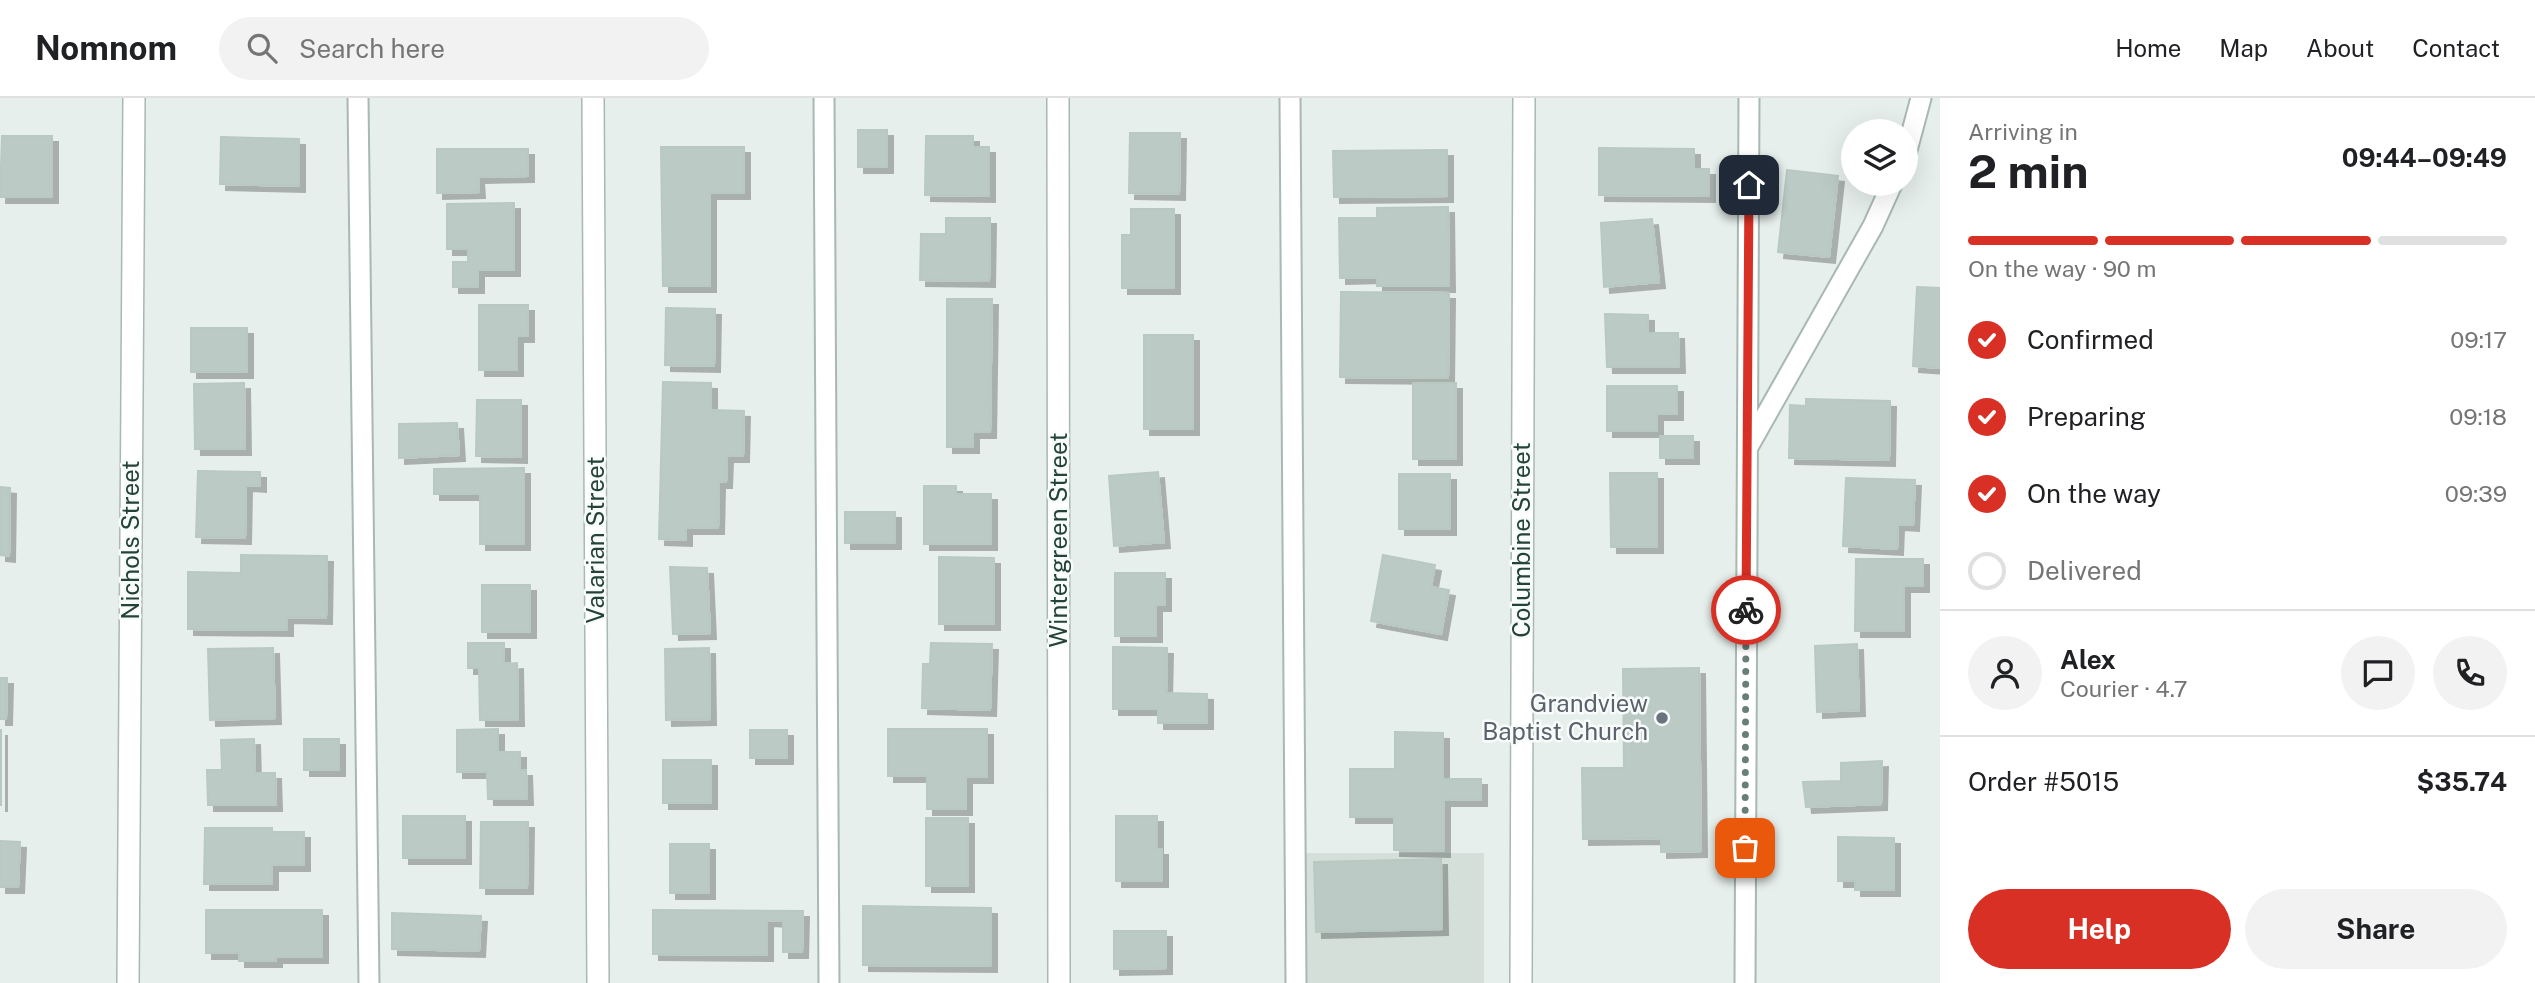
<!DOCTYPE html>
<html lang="en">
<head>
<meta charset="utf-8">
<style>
  :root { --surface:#fff; --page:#f2f2f2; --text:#202124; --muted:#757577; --line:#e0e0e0; --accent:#d93025 }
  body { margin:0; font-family:"Public Sans",sans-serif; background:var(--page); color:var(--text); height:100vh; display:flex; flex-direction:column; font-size:26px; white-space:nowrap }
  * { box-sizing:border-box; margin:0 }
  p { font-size:23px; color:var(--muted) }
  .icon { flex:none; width:38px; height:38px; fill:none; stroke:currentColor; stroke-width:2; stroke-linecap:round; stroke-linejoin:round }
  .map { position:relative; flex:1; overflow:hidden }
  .sheet { display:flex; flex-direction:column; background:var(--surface); width:595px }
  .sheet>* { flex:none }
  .fabs { position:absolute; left:1841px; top:21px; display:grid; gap:14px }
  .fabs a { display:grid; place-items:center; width:77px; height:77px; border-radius:50%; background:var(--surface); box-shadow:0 7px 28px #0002; font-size:35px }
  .pin { position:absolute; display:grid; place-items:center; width:60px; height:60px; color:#fff; margin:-30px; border-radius:14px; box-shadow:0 4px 10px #0006 }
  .courier { position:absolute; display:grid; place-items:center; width:70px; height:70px; margin:-35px; border:5px solid #d93025; border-radius:50%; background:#fff; color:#222; box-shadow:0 2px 9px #0007 }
  .summary em { font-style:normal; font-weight:700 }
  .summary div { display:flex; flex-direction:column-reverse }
  .summary { display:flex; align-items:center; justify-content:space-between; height:119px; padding:0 28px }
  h1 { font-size:46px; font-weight:700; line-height:52px }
  .bar { display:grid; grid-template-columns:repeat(4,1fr); gap:10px 7px; align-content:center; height:84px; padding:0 28px }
  .bar i { height:9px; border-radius:5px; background:var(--line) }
  .bar .selected { background:var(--accent) }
  .bar p { grid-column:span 4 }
  .line { display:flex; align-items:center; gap:18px; padding:0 28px; border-top:2px solid var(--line) }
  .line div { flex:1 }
  .round { display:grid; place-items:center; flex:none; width:74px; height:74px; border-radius:37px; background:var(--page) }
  ol { padding:0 28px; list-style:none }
  li { display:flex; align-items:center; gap:21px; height:77px }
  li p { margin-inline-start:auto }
  li .icon { padding:7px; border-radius:50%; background:var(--accent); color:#fff; stroke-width:4 }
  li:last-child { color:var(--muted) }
  li i { width:38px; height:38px; border:4px solid var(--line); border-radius:50% }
  .button { display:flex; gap:14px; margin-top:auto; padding:14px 28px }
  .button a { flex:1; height:80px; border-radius:42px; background:var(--accent); color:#fff; font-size:28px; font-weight:700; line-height:80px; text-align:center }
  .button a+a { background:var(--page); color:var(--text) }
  header { display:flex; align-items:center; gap:42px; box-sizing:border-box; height:98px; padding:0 35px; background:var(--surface); border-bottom:2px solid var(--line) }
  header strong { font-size:33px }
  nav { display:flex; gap:38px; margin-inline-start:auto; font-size:24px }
  .search { width:490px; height:63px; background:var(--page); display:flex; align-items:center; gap:18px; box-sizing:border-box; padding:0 24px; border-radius:38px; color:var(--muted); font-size:26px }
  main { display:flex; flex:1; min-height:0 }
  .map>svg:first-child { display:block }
  .built { fill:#d4dfda }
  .building { fill:#bbcac4; stroke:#b8c9c2; stroke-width:2; filter:url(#shadow) }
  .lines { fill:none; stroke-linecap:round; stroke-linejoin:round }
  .lane-casing { stroke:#a8b8b2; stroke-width:23 }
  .street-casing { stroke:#a8b8b2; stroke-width:24 }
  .lane { stroke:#fff; stroke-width:19 }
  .street { stroke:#fff; stroke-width:21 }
  .done { stroke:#687f78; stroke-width:7; stroke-dasharray:0 12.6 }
  .route { stroke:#d93025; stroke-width:9 }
  .worship-dot { fill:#6b7280; stroke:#f7fbf9; stroke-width:2.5 }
  .labels { text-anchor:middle; stroke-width:5; stroke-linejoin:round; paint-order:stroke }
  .street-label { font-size:24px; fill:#24423a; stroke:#f7fbf9 }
  .worship-label { font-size:24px; fill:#5b616d; stroke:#f7fbf9; text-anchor:end }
</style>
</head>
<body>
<header>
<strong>Nomnom</strong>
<div class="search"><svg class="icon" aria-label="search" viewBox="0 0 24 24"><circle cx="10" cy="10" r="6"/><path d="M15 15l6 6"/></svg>Search here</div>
<nav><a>Home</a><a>Map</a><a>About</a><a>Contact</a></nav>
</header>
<main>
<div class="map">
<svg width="1940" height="885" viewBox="0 0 1940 885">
  <defs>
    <filter id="shadow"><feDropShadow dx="6" dy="6" stdDeviation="0" flood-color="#0004"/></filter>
  </defs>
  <rect width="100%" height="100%" fill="#e6efeb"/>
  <path class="built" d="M1304,755H1484V885H1304Z"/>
  <path class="building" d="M858,32H887V69H858Z
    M1130,35H1180L1179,96L1129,95Z
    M2,38H52V99H0Z
    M926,38H973V49H989V98L925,97Z
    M221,39L299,41V88L220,86Z
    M661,49H744V95H710V188H663Z
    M1599,50L1694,51V71H1709V98L1599,97Z
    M437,51H528V78L478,79L479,94L437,95Z
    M1447,52V98L1334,99L1333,53Z
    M1787,72L1838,78L1829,159L1778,154Z
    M514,105V172H478V189H453V164H468V151H447V106Z
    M1448,109L1449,188H1377V179L1340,180L1339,120H1377V110Z
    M1131,111H1174V190H1122V137H1131Z
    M946,120H990L989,183L920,182L921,136H946Z
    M1652,121L1659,184L1604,189L1601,125Z
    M1917,189L1940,190V270L1913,268Z
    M1341,194L1449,195L1448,280L1340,279Z
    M947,201H992L990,334H973V349H947Z
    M479,207H528V238H517V272H479Z
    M666,210L715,211L714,268L665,267Z
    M1605,216L1648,217V235H1678L1679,269H1607Z
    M191,230H247V274H191Z
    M1144,237H1193V331H1144Z
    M663,284L711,285V312L744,313L743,358H727L726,384H719L718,430H686V442L659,441Z
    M244,285L245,351H195L194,286Z
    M1413,285H1456V361H1413Z
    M1607,288H1677V316H1657V333H1607Z
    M1806,301L1890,303L1889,362L1789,360L1790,307L1806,308Z
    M477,302H521V359L476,358Z
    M457,325L459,357L399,360V326Z
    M1660,338H1693V360H1660Z
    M524,370V446H480V396H434V371Z
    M198,373L260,374V388L246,387L245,440L196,439Z
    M1158,374L1164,444L1114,448L1109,378Z
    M1610,375H1657V449H1611Z
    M1399,376H1450V431H1399Z
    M1846,380L1915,382L1913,427L1898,426L1897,451L1843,448Z
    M924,388H956V396H991V446H924Z
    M0,389L10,390L9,458L0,457Z
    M845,414H895V445H845Z
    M241,457L327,458L326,520L287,519V532L188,531V474L241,475Z
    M1383,457L1435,467L1431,489L1449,492L1441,536L1371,523Z
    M939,459L994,460V526H939Z
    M1856,461H1923V488H1904V533H1855Z
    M670,469L707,470L710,535L673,536Z
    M1115,475H1165V507H1156V538H1115Z
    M482,487H530V534H482Z
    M468,545H504V566L517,565L518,622H480L479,570H468Z
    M931,545L992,546L990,612L922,610L923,566H930Z
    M1857,546L1859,612L1817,614L1815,548Z
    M1113,549L1167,550L1166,595L1207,596V625H1158V611H1113Z
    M273,550L275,620L210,622L208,551Z
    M709,550L710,621L666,622L665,551Z
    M1699,570L1701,753L1661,754V740L1583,741L1582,670H1624L1623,571Z
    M0,580H7L6,621H0Z
    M498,631V654H520V672H526L527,701H488L487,674H457V632Z
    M888,631H987V679H966V711H927V678H888Z
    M0,632H1V707H0Z
    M750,632H787V660H750Z
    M1395,634L1443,635V681H1481V702H1444V753L1394,752V719H1350V671H1395Z
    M254,641L255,675H275L276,707H208L207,672H222L221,642Z
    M304,641H339V672H304Z
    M663,662H711V705H663Z
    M1882,663L1881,706L1806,709L1803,684L1841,683V665Z
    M403,718H465V760H403Z
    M1116,718H1157V751H1162V783H1116Z
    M926,720H968V788H926Z
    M481,724H528L527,790H480Z
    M205,730H272V734H304V767H272V786H204Z
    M1838,739L1894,740V792H1855V783H1838Z
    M0,743L20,744L18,789H0Z
    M670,746H709V795H670Z
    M1441,761L1442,831L1316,834L1314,764Z
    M863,808L991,810V868L863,867Z
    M206,812H322V859H276V863H239V855H206Z
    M653,812L803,813L802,854H783V823L767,822V857L653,856Z
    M392,815L481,818L479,853L392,851Z
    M1114,833H1166V870L1114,871Z"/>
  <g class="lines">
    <g class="lane-casing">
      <path id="lane" d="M358,0L369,885
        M824,0L829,885
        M1290,0L1296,885
        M1906,56L1921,0
        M1748,349L1873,128L1892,86
        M1745,885L1749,0"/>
    </g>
    <g class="street-casing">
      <path id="street" d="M593,0L598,885
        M1058,0L1059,885
        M128,885L134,0
        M1521,885L1524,0"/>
    </g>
    <use href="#lane" class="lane"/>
    <use href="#street" class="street"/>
  </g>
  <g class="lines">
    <path class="done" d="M1745,750L1746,512"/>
    <path class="route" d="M1746,512L1749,87"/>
  </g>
  <circle class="worship-dot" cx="1662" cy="620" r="7"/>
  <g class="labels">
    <g class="street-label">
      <text transform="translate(131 442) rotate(-90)" y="8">Nichols Street</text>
      <text transform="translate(596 442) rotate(-90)" y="8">Valarian Street</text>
      <text transform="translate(1059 442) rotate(-90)" y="8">Wintergreen Street</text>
      <text transform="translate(1522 442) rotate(-90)" y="8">Columbine Street</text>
    </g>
    <g class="worship-label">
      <text x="1648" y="614">Grandview<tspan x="1648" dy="28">Baptist Church</tspan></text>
    </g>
  </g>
</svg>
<div class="fabs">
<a><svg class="icon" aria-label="layers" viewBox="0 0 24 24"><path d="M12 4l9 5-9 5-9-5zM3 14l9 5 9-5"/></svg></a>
</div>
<div class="pin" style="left:1745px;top:750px;background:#ea580c"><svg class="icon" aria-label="bag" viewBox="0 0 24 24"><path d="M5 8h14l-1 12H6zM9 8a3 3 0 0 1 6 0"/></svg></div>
<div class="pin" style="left:1749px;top:87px;background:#1f2937"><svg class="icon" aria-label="home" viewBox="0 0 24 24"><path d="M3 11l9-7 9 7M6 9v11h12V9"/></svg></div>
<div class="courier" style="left:1746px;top:512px"><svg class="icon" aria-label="bike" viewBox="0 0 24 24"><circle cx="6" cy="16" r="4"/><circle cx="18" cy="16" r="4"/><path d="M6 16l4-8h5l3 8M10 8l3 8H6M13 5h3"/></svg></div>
</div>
<section class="sheet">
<div class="summary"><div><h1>2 min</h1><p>Arriving in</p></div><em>09:44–09:49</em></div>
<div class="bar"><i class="selected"></i><i class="selected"></i><i class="selected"></i><i></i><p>On the way · 90 m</p></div>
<ol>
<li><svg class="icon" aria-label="check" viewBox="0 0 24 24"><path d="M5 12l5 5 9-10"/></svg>Confirmed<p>09:17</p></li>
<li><svg class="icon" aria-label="check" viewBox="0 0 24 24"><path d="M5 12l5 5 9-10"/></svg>Preparing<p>09:18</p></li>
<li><svg class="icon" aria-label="check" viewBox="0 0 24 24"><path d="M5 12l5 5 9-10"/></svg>On the way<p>09:39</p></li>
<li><i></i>Delivered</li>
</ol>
<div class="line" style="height:126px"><a class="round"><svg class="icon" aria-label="person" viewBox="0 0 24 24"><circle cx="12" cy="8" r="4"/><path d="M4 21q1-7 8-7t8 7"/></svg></a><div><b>Alex</b><p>Courier · 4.7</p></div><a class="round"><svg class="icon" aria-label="chat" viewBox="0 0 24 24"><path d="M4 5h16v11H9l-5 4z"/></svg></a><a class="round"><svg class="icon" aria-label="phone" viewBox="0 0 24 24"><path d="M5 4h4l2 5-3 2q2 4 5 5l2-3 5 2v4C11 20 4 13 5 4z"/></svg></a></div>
<div class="line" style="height:91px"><div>Order #5015</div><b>$35.74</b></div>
<div class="button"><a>Help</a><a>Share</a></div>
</section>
</main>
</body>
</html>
